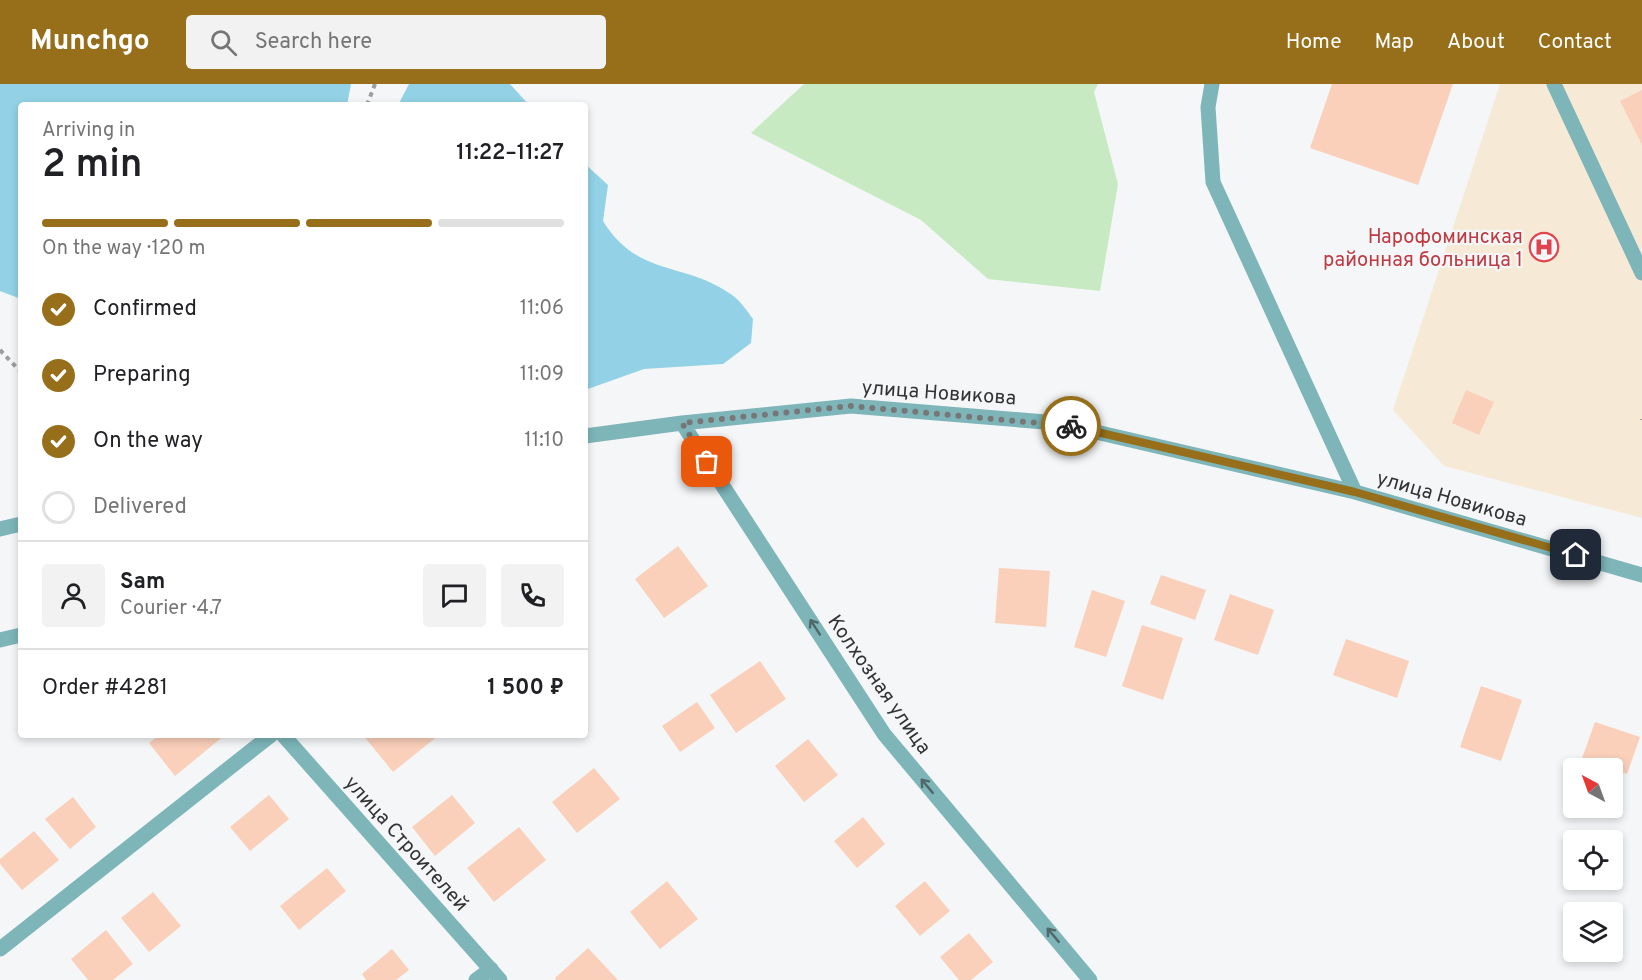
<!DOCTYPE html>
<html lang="en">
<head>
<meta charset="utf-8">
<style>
  :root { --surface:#fff; --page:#f2f2f2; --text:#202124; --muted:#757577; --line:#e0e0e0; --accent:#976e19 }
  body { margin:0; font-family:Overpass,sans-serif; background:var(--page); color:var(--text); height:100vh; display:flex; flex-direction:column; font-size:22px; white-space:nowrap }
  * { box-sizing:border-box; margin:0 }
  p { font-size:20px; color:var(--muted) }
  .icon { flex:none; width:33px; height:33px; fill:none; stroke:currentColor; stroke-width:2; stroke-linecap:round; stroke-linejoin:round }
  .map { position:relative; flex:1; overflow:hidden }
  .side { position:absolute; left:18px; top:18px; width:570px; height:636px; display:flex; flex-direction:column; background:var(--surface); border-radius:6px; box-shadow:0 3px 9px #0003 }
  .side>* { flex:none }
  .needle { width:39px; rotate:319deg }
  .controls { position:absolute; left:1563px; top:674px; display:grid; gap:12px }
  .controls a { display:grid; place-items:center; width:60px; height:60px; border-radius:6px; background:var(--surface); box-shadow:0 3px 9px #0003; font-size:30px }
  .pin { position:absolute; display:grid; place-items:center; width:51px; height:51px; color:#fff; margin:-26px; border-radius:12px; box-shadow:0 3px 9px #0006 }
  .courier { position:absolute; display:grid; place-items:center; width:60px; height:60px; margin:-30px; border:4px solid #976e19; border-radius:50%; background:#fff; color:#222; box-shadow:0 2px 8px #0007 }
  .summary em { font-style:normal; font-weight:600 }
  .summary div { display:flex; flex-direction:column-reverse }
  .summary { display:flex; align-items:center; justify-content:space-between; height:102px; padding:0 24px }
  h1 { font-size:39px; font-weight:600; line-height:45px }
  .bar { display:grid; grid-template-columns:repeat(4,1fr); gap:9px 6px; align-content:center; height:72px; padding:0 24px }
  .bar i { height:8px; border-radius:4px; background:var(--line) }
  .bar .current { background:var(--accent) }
  .bar p { grid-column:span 4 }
  .line { display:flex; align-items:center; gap:15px; padding:0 24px; border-top:2px solid var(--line) }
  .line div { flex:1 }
  .round { display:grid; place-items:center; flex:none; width:63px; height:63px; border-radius:6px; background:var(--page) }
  ol { padding:0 24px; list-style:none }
  li { display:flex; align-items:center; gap:18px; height:66px }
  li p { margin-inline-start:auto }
  li .icon { padding:6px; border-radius:50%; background:var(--accent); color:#fff; stroke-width:4 }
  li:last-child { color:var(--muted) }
  li i { width:33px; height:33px; border:3px solid var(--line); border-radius:50% }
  header { display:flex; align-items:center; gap:36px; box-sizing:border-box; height:84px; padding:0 30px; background:var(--accent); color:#fff }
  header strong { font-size:28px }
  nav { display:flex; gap:33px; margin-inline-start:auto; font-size:21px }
  .search { width:420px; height:54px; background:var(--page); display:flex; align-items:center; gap:15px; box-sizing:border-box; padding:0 21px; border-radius:6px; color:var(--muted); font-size:22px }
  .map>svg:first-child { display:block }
  .medical { fill:#f6ead6 }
  .green { fill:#c7eac2 }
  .water { fill:#93d2e6 }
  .building { fill:#fad0bb }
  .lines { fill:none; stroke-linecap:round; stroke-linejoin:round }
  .path { stroke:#9c9d9e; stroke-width:4; stroke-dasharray:4.5 4.5; stroke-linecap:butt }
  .service { stroke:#7db5b9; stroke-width:15 }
  .minor { stroke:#7db5b9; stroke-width:15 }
  .oneway { stroke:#516769 }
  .done { stroke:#777778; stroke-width:6; stroke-dasharray:0 10.8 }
  .route { stroke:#976e19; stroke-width:8 }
  .labels { text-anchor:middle; stroke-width:4.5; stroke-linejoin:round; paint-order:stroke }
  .health-label { font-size:20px; fill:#be3a42; stroke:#f4f6f7; text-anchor:end }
  .street-label { font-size:20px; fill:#333334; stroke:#f4f6f7 }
</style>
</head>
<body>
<header>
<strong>Munchgo</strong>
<div class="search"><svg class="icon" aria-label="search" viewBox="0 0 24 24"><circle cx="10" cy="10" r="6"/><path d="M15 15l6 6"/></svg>Search here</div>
<nav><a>Home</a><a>Map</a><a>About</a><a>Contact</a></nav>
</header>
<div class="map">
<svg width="1642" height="896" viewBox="0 0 1642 896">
  <rect width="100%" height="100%" fill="#f4f6f7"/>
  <path class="medical" d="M1500,0H1642V434L1444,382L1393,326Z"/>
  <path class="green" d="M804,0H1098L1094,8L1118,100L1100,207L988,195L921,136L751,49Z"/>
  <path class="water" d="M0,0H351L347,21H21V215L0,207Z
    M409,0H510L529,21H398Z
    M585,80L608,101L603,137C638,194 685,177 732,211C740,216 747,227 753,235L751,259L723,280L644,285L585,306Z"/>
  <path class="building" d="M1332,0H1453L1418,101L1310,64Z
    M1642,6V61L1620,17Z
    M1466,306L1494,318L1479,351L1452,339Z
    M678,462L708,502L664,534L635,495Z
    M999,484L1050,487L1046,543L995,539Z
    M1161,491L1206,506L1195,536L1150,520Z
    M1092,506L1125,517L1106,573L1074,563Z
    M1230,510L1274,526L1258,571L1214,556Z
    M1142,541L1183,554L1163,616L1122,602Z
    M1346,555L1409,577L1397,614L1333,591Z
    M760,577L786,615L736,649L710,611Z
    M1481,602L1522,616L1501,677L1460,663Z
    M697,618L715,644L680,668L662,642Z
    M1595,638L1640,653L1627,690L1582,674Z
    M159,651H225L175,692L149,659Z
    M363,651H439L393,688Z
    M808,655L838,691L804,718L775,682Z
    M594,684L620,715L577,749L552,718Z
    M269,711L289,735L250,767L230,743Z
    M452,711L475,739L435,772L412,743Z
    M73,713L96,743L70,765L45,735Z
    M863,733L885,760L857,784L834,757Z
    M519,743L546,776L494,818L467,784Z
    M34,747L59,776L22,806L0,780V775Z
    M327,784L346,807L299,846L280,822Z
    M667,797L698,835L660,865L630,828Z
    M925,797L950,827L920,852L895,822Z
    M153,808L181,842L149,868L121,834Z
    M106,846L133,880L113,896H88L71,875Z
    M969,849L993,878L971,896H959L940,873Z
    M588,864L618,896H556L555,894Z
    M392,865L409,886L396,896H366L362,890Z"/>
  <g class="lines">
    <path class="path" d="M367,21L375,0
      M0,266L21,288
      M1642,335V336"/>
    <path class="service" d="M1554,0L1642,189"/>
    <path class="minor" d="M1212,0L1208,23L1213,98L1355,408L1642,491
      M682,339L884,650L1090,896
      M585,352L682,339L851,322L1057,339L1355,408
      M0,445L21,440
      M0,556L21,551
      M283,651L500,896
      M0,865L271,651
      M476,896L491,885"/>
  </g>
  <defs><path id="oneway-shaft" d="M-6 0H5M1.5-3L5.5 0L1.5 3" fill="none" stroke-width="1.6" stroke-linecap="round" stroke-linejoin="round" transform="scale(1.5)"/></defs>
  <g class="oneway">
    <use href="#oneway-shaft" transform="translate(815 543) rotate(-123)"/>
    <use href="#oneway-shaft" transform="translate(927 702) rotate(-130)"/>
    <use href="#oneway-shaft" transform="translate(1053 851) rotate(-130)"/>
  </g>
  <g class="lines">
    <path class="done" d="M707,378L682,339L851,322L1071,342"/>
    <path class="route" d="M1071,342L1355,408L1576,471"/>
  </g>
  <defs>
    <g id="hospital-ring" transform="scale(1.5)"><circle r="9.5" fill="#f4f6f7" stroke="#e0444e" stroke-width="1.5"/><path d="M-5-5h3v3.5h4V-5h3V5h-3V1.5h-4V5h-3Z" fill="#e0444e"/></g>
  </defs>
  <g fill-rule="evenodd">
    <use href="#hospital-ring" x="1544" y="163"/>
  </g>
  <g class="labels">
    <g class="health-label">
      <text x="1523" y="159">Нарофоминская<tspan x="1523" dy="23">районная больница 1</tspan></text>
    </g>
    <g class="street-label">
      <text transform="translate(939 308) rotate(4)" y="7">улица Новикова</text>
      <text transform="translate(1452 414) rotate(16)" y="7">улица Новикова</text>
      <text transform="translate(880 600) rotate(55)" y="7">Колхозная улица</text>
      <text transform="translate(407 759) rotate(48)" y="7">улица Строителей</text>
    </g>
  </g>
</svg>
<div class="controls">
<a><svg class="needle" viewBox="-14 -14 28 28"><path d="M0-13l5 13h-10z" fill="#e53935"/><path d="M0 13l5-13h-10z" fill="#757577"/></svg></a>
<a><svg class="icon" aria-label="locate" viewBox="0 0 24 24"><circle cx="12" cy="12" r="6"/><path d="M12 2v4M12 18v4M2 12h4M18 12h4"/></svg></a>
<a><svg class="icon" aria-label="layers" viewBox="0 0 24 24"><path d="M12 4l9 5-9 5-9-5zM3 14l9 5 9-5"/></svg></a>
</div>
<div class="pin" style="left:707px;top:378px;background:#ea580c"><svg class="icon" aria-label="bag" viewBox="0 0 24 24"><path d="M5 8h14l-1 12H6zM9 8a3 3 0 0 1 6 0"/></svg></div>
<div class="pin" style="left:1576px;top:471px;background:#1f2937"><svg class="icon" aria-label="home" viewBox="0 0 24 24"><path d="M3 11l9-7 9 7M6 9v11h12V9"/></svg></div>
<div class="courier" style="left:1071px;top:342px"><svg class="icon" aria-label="bike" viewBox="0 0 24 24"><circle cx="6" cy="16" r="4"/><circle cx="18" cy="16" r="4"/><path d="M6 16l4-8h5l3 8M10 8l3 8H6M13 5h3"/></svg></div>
<section class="side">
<div class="summary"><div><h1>2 min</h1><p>Arriving in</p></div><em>11:22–11:27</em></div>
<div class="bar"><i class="current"></i><i class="current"></i><i class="current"></i><i></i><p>On the way · 120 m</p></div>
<ol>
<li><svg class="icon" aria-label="check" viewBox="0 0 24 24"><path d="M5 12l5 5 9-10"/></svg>Confirmed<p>11:06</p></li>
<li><svg class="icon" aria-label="check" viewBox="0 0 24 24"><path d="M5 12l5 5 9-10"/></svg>Preparing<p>11:09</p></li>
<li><svg class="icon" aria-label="check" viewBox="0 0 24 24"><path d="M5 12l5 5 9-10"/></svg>On the way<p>11:10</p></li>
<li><i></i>Delivered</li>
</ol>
<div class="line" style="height:108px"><a class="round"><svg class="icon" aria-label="person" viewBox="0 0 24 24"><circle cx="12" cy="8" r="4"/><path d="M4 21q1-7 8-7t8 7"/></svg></a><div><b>Sam</b><p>Courier · 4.7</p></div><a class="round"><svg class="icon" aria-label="chat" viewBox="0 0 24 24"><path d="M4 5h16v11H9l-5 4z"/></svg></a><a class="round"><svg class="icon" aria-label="phone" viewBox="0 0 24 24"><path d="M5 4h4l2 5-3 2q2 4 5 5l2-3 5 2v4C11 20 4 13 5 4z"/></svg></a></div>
<div class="line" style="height:78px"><div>Order #4281</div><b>1 500 ₽</b></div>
</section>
</div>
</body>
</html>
